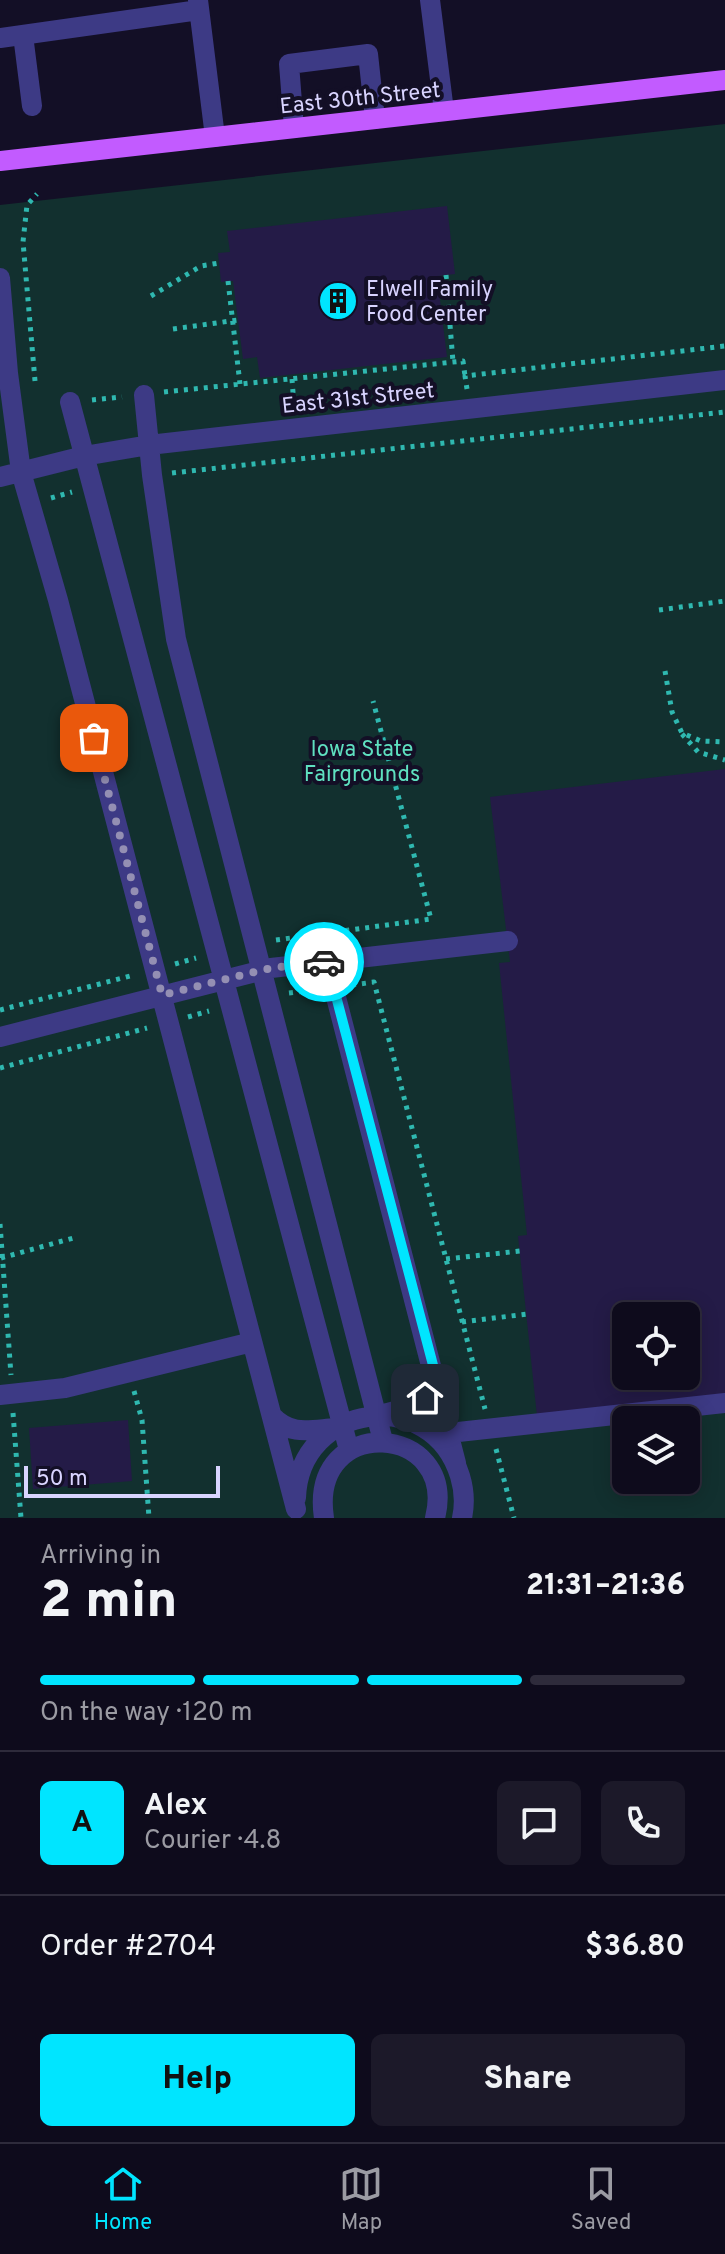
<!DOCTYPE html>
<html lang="en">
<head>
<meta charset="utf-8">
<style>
  :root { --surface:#0e0b1c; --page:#1c1929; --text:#f1f3f6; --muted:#9b9ba3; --line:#2e2b3b; --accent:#00e5ff }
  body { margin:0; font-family:Overpass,sans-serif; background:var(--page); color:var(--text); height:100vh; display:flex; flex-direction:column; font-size:30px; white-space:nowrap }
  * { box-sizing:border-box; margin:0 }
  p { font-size:26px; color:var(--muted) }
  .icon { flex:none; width:44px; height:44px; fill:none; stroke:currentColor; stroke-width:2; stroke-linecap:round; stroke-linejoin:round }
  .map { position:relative; height:1518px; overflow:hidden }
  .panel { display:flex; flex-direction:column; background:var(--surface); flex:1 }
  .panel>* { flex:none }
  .controls { position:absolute; left:612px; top:1302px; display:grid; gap:16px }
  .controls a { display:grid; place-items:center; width:88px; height:88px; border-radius:12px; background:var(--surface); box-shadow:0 4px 20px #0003,0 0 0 2px var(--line); font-size:40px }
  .scale { position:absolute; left:24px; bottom:20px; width:196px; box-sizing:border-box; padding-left:8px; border:4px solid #d9d4ff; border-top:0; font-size:22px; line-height:28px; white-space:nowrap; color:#d9d4ff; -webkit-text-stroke:6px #130f26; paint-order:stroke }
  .pin { position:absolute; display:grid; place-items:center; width:68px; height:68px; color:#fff; margin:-34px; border-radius:16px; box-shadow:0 4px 12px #0006 }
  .courier { position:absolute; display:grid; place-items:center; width:80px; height:80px; margin:-40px; border:6px solid #00e5ff; border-radius:50%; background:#fff; color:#222; box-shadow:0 2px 10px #0007 }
  .headline em { font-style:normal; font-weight:800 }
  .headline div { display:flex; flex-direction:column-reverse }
  .headline { display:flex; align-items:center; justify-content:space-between; height:136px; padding:0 40px }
  h1 { font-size:52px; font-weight:800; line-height:60px }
  .bar { display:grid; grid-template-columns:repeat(4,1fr); gap:12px 8px; align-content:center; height:96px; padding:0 40px }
  .bar i { height:10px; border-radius:6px; background:var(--line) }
  .bar .selected { background:var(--accent) }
  .bar p { grid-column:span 4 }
  .line { display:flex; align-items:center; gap:20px; padding:0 40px; border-top:2px solid var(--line) }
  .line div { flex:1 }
  .round { display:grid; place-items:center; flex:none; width:84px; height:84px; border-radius:12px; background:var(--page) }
  .cta { display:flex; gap:16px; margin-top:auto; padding:16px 40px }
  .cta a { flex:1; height:92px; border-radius:12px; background:var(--accent); color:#111; font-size:32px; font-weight:800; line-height:92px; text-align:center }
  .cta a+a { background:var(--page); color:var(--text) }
  .tabs { display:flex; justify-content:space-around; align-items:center; height:112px; border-top:2px solid var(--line); background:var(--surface); font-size:22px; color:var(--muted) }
  .tabs a { display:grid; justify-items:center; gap:4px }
  .tabs .selected { color:var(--accent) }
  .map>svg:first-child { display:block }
  .green { fill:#12302f; fill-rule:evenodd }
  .building { fill:#241b47; fill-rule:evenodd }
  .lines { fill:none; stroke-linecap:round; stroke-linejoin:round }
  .path { stroke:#2fb8b0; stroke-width:5; stroke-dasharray:4 6; stroke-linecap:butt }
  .minor { stroke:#3d3a85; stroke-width:20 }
  .major { stroke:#c25bff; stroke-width:20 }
  .done { stroke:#948fb3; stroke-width:8; stroke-dasharray:0 14.4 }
  .route { stroke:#00e5ff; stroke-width:10 }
  .labels { text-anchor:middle; stroke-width:8; stroke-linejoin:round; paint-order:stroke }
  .street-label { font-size:22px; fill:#d9d4ff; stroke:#130f26 }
  .poi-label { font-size:22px; fill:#d9d4ff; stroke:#130f26; text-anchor:start }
  .park-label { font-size:22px; fill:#5fe0c0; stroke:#130f26 }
</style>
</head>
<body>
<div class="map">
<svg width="725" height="1518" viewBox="0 0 725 1518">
  <rect width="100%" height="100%" fill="#130f26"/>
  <path class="green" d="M725,124V1518H0V205ZM626,1316H686V1376H626ZM626,1420H686V1480H626Z"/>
  <path class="building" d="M447,206L455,274L437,276L447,357L260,378L257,357L243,359L233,281L221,282L219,263L218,253L230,252L227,231Z
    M725,769V1396L537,1416L518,1236L527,1235L499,963L510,962L490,797ZM626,1316H686V1376H626Z
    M128,1420L132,1481L33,1489L29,1428Z"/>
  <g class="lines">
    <path class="path" d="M446,275L453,362
      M228,281L240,384
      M151,296L201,266L219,263
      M173,329L238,320
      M292,379L294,406
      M35,381L23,242L27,205L37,194
      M467,389L465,376L725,346
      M164,392L463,361L465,376
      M92,400L122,397
      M172,473L725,412
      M51,498L72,492
      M659,610L725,601
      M665,671L672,712L682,733L701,741L725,742
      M682,734L698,752L725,760
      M276,940L431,919L373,701
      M175,964L196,958
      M352,985L374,982L485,1409
      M289,993L315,990
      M0,1010L134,975
      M188,1017L209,1011
      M0,1068L147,1028
      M0,1224L11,1375
      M1,1258L77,1237
      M446,1259L520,1251
      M462,1322L527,1314
      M134,1391L142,1420L149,1518
      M13,1413L21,1518
      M496,1449L514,1518"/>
    <path class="minor" d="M198,0L215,137
      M430,0L444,111
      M23,35L32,106
      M0,38L199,10
      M294,128L289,64L368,54L375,119
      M0,278L8,373L21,472L58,600L296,1509
      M144,395L152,475L176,639L383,1441
      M70,402L349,1450
      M0,477L84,456L149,445L725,380
      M327,962L456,1463
      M0,1037L271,968L508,941
      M0,1395L65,1388L252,1342
      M387,1413C411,1407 432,1402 433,1373
      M272,1416C291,1436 309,1430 335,1428
      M449,1433L725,1403
      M296,1498C299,1403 432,1384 460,1476C464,1489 465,1504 462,1518
      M324,1518C308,1412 459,1423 435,1518"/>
    <path class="major" d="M0,161L725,80"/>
  </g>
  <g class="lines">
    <path class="done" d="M94,738L162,995L271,968L324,962"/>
    <path class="route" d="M324,962H327L433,1365L432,1383L425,1398"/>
  </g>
  <defs>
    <g id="building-disc" transform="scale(2)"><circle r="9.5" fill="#00e5ff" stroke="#130f26"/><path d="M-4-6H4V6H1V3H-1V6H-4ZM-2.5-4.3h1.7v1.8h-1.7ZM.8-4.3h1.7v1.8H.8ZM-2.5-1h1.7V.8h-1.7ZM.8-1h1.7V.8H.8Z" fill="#111"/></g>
  </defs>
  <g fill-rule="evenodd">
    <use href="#building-disc" x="338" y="301"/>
  </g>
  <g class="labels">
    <g class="street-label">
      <text transform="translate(360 97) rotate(-6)" y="8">East 30th Street</text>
      <text transform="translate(358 397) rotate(-6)" y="8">East 31st Street</text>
    </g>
    <g class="poi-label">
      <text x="366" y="296">Elwell Family<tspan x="366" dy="25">Food Center</tspan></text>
    </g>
    <g class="park-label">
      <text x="362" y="756">Iowa State<tspan x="362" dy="25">Fairgrounds</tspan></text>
    </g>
  </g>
</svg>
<div class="controls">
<a><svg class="icon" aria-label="locate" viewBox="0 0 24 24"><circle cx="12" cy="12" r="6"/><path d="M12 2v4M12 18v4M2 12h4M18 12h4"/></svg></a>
<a><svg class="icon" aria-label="layers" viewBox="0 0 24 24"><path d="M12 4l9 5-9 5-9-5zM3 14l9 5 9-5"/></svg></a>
</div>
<div class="scale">50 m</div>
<div class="pin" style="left:94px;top:738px;background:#ea580c"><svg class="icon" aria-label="bag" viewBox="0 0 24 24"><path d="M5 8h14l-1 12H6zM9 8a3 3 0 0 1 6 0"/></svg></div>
<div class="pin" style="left:425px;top:1398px;background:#1f2937"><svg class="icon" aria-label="home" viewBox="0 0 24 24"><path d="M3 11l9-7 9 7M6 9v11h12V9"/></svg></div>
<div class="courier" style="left:324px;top:962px"><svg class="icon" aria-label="car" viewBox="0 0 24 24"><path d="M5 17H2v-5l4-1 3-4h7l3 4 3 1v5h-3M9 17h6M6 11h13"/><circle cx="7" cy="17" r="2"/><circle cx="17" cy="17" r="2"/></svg></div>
</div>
<section class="panel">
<div class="headline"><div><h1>2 min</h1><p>Arriving in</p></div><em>21:31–21:36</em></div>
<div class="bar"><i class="selected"></i><i class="selected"></i><i class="selected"></i><i></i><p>On the way · 120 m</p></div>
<div class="line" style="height:144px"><b class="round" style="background:var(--accent);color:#111">A</b><div><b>Alex</b><p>Courier · 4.8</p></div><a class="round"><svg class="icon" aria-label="chat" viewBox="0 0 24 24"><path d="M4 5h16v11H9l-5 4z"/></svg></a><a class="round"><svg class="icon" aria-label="phone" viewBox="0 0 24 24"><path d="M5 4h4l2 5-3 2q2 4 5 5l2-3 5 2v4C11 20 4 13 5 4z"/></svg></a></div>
<div class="line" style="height:104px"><div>Order #2704</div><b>$36.80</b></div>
<div class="cta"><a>Help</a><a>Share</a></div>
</section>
<nav class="tabs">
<a class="selected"><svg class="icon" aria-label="home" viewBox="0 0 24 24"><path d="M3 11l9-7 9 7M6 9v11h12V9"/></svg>Home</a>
<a><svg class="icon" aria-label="map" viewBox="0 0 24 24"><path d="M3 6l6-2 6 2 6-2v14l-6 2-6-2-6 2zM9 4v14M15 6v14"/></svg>Map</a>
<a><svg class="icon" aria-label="saved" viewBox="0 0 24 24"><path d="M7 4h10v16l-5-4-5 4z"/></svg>Saved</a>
</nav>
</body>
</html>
